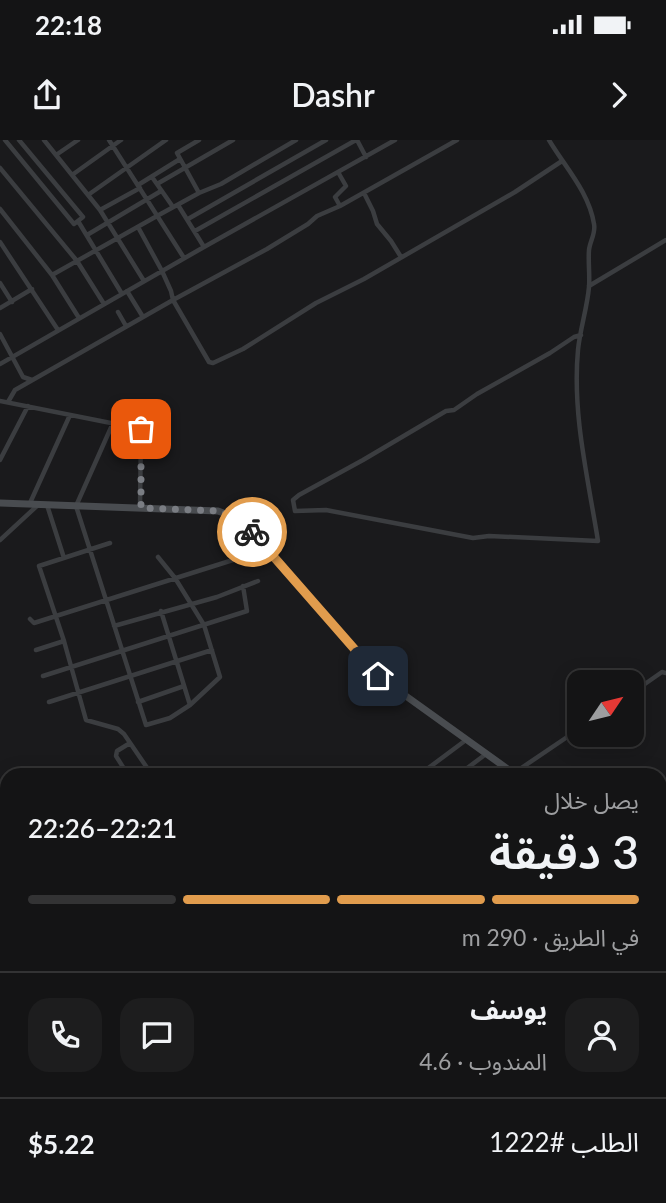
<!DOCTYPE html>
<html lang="ar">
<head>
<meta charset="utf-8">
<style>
  :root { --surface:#141415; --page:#1d1d1e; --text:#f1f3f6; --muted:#9d9ea0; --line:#333334; --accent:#e19c4d }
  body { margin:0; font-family:Lato,"Noto Sans Arabic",sans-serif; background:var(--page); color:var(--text); direction:rtl; height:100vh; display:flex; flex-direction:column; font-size:26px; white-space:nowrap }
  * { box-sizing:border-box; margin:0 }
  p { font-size:23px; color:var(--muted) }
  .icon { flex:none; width:38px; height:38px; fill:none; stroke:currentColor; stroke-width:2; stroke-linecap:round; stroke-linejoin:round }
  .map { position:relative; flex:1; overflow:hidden; direction:ltr }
  .drawer { position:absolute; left:0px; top:628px; width:667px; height:436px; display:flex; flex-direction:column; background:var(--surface); border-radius:21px 21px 0 0; box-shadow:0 4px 18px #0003,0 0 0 2px var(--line); direction:rtl }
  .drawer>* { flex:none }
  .needle { width:46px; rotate:55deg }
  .buttons { position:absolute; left:567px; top:530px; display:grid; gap:14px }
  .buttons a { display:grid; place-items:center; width:77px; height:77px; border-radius:14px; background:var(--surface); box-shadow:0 4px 18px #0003,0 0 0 2px var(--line); font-size:35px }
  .pin { position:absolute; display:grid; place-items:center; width:60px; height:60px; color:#fff; margin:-30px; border-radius:14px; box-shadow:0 4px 10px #0006 }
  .courier { position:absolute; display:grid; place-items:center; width:70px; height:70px; margin:-35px; border:5px solid #e19c4d; border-radius:50%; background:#fff; color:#222; box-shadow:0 2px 9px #0007 }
  .summary em { font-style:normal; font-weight:600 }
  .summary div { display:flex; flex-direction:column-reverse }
  .summary { display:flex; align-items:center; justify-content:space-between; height:119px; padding:0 28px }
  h1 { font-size:46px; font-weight:600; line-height:52px }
  .bar { display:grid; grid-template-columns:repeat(4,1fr); gap:10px 7px; align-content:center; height:84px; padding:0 28px }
  .bar i { height:9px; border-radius:5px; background:var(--line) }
  .bar .active { background:var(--accent) }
  .bar p { grid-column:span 4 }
  .line { display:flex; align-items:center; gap:18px; padding:0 28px; border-top:2px solid var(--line) }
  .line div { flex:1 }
  .round { display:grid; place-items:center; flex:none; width:74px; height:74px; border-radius:21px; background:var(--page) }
  .status { display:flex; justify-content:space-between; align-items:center; height:49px; padding:0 35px; background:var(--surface); direction:ltr }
  .status svg { height:19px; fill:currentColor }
  header { display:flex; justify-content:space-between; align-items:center; height:91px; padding:0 28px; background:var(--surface); font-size:32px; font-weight:600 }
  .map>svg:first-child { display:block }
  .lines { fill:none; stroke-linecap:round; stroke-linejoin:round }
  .minor { stroke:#3b3d40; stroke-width:4.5 }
  .secondary { stroke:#494c50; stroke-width:7 }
  .done { stroke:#7a7d83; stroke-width:7; stroke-dasharray:0 12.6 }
  .route { stroke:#e19c4d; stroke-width:9 }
</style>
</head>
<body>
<div class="status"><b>22:18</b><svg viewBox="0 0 49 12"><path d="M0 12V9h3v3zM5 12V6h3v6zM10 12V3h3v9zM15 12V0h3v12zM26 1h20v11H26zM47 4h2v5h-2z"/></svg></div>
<header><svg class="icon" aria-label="forward" viewBox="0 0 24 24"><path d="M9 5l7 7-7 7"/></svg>Dashr<svg class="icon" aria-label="share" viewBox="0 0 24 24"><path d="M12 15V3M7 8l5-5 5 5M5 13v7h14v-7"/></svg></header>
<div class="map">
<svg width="666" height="1063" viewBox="0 0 666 1063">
  <rect width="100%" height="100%" fill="#1a1a1c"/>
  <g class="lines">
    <path class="minor" d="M5,0L74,84L83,77L19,0
      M44,0L100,70L144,141
      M109,0L184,118
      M357,0L366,17
      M549,0C565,27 589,52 594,84C596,93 590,101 589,110C588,122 590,135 589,147C587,169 580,189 578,210C572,274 588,338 598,401L489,396L473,398L326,370L295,371L293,360L299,355L363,320L446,271L454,270L477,254L550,213L574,197L581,195
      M56,15L78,0
      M0,28L77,121L104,164
      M338,32L346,46L335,57L340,66
      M72,35L121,0
      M152,37L173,67
      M157,44L233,0
      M138,45L180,19
      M199,53L177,13L199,0
      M364,53L373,71L377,84L391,101L401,117
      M88,55L166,0
      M178,65L204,107
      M0,69L52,135L79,178
      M100,70L140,48
      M188,79L326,0
      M78,81L122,154
      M138,87L162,131L171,151L173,160L209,222L213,223L243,209L316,163L364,139L515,52L562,21
      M195,91L356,0
      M87,95L161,51
      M0,102L58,190
      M52,135L157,76L199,53L221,44L296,0
      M0,143L12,162
      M589,146L666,100
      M127,151L143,177
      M0,168L32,149
      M118,172L126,186
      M0,194L23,237L32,240
      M0,224L204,107L395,0
      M0,261L141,289L140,368
      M8,262L15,250L173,160L267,109L308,84L317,76L340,66L457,0
      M113,283L76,366L146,585L170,578L190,565L220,537L204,485L175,438L158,417
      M0,320L28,266
      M30,363L70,275
      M47,365L64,418
      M0,400L38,365
      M110,403L39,426L64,501L86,580L118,589L124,594L152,635
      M161,471L190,565
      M30,479L34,483L255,413L265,407
      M114,486L217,457L258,441
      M36,510L64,501
      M43,536L247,471L243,446
      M632,553L662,532L666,533
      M49,562L212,510
      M138,562L184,546
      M514,633L579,589
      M128,635L116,616L117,611L130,603
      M419,635L466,600
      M458,635L486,614
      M0,665L7,675
      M0,712L7,722
      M0,772L7,782
      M660,775L666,770
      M0,855L7,864
      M0,926L7,936
      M0,1012L7,1021
      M660,1048L666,1043
      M34,1057L38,1063
      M94,1057L98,1063
      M216,1057L220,1063
      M296,1057L301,1063
      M339,1057L343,1063
      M424,1057L428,1063
      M451,1057L456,1063
      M480,1057L485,1063
      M507,1057L512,1063
      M536,1057L541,1063
      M194,1063L202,1057
      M489,1063L497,1057
      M639,1063L647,1057"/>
    <path class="secondary" d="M0,363L218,371L237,378L256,396L378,536L516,635
      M660,701L666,704"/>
  </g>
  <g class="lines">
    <path class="done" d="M141,289V368L218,371L237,378L252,392"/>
    <path class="route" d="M252,392L378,536"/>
  </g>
</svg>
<div class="buttons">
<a><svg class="needle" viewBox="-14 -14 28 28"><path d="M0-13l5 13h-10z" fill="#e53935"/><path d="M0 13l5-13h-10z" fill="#9d9ea0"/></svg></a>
</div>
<div class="pin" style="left:141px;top:289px;background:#ea580c"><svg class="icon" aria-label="bag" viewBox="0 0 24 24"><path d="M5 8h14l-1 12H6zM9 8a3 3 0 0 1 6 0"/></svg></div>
<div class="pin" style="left:378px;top:536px;background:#1f2937"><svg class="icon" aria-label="home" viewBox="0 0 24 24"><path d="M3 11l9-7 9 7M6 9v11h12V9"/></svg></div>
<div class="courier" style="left:252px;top:392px"><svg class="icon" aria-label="bike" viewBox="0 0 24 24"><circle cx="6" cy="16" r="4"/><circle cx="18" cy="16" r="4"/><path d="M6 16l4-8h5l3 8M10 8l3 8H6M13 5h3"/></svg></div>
<section class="drawer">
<div class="summary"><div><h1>3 دقيقة</h1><p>يصل خلال</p></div><em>22:21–22:26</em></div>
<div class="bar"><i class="active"></i><i class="active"></i><i class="active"></i><i></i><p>في الطريق · 290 m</p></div>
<div class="line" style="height:126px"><a class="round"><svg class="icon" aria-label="person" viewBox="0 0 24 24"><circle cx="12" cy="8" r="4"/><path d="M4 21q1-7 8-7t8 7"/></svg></a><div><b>يوسف</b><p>المندوب · 4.6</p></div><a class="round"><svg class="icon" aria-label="chat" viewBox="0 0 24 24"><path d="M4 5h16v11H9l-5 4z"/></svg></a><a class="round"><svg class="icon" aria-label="phone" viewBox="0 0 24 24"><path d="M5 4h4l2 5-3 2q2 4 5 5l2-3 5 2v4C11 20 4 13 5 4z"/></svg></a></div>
<div class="line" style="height:91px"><div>الطلب #1222</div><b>$5.22</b></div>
</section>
</div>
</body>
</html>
